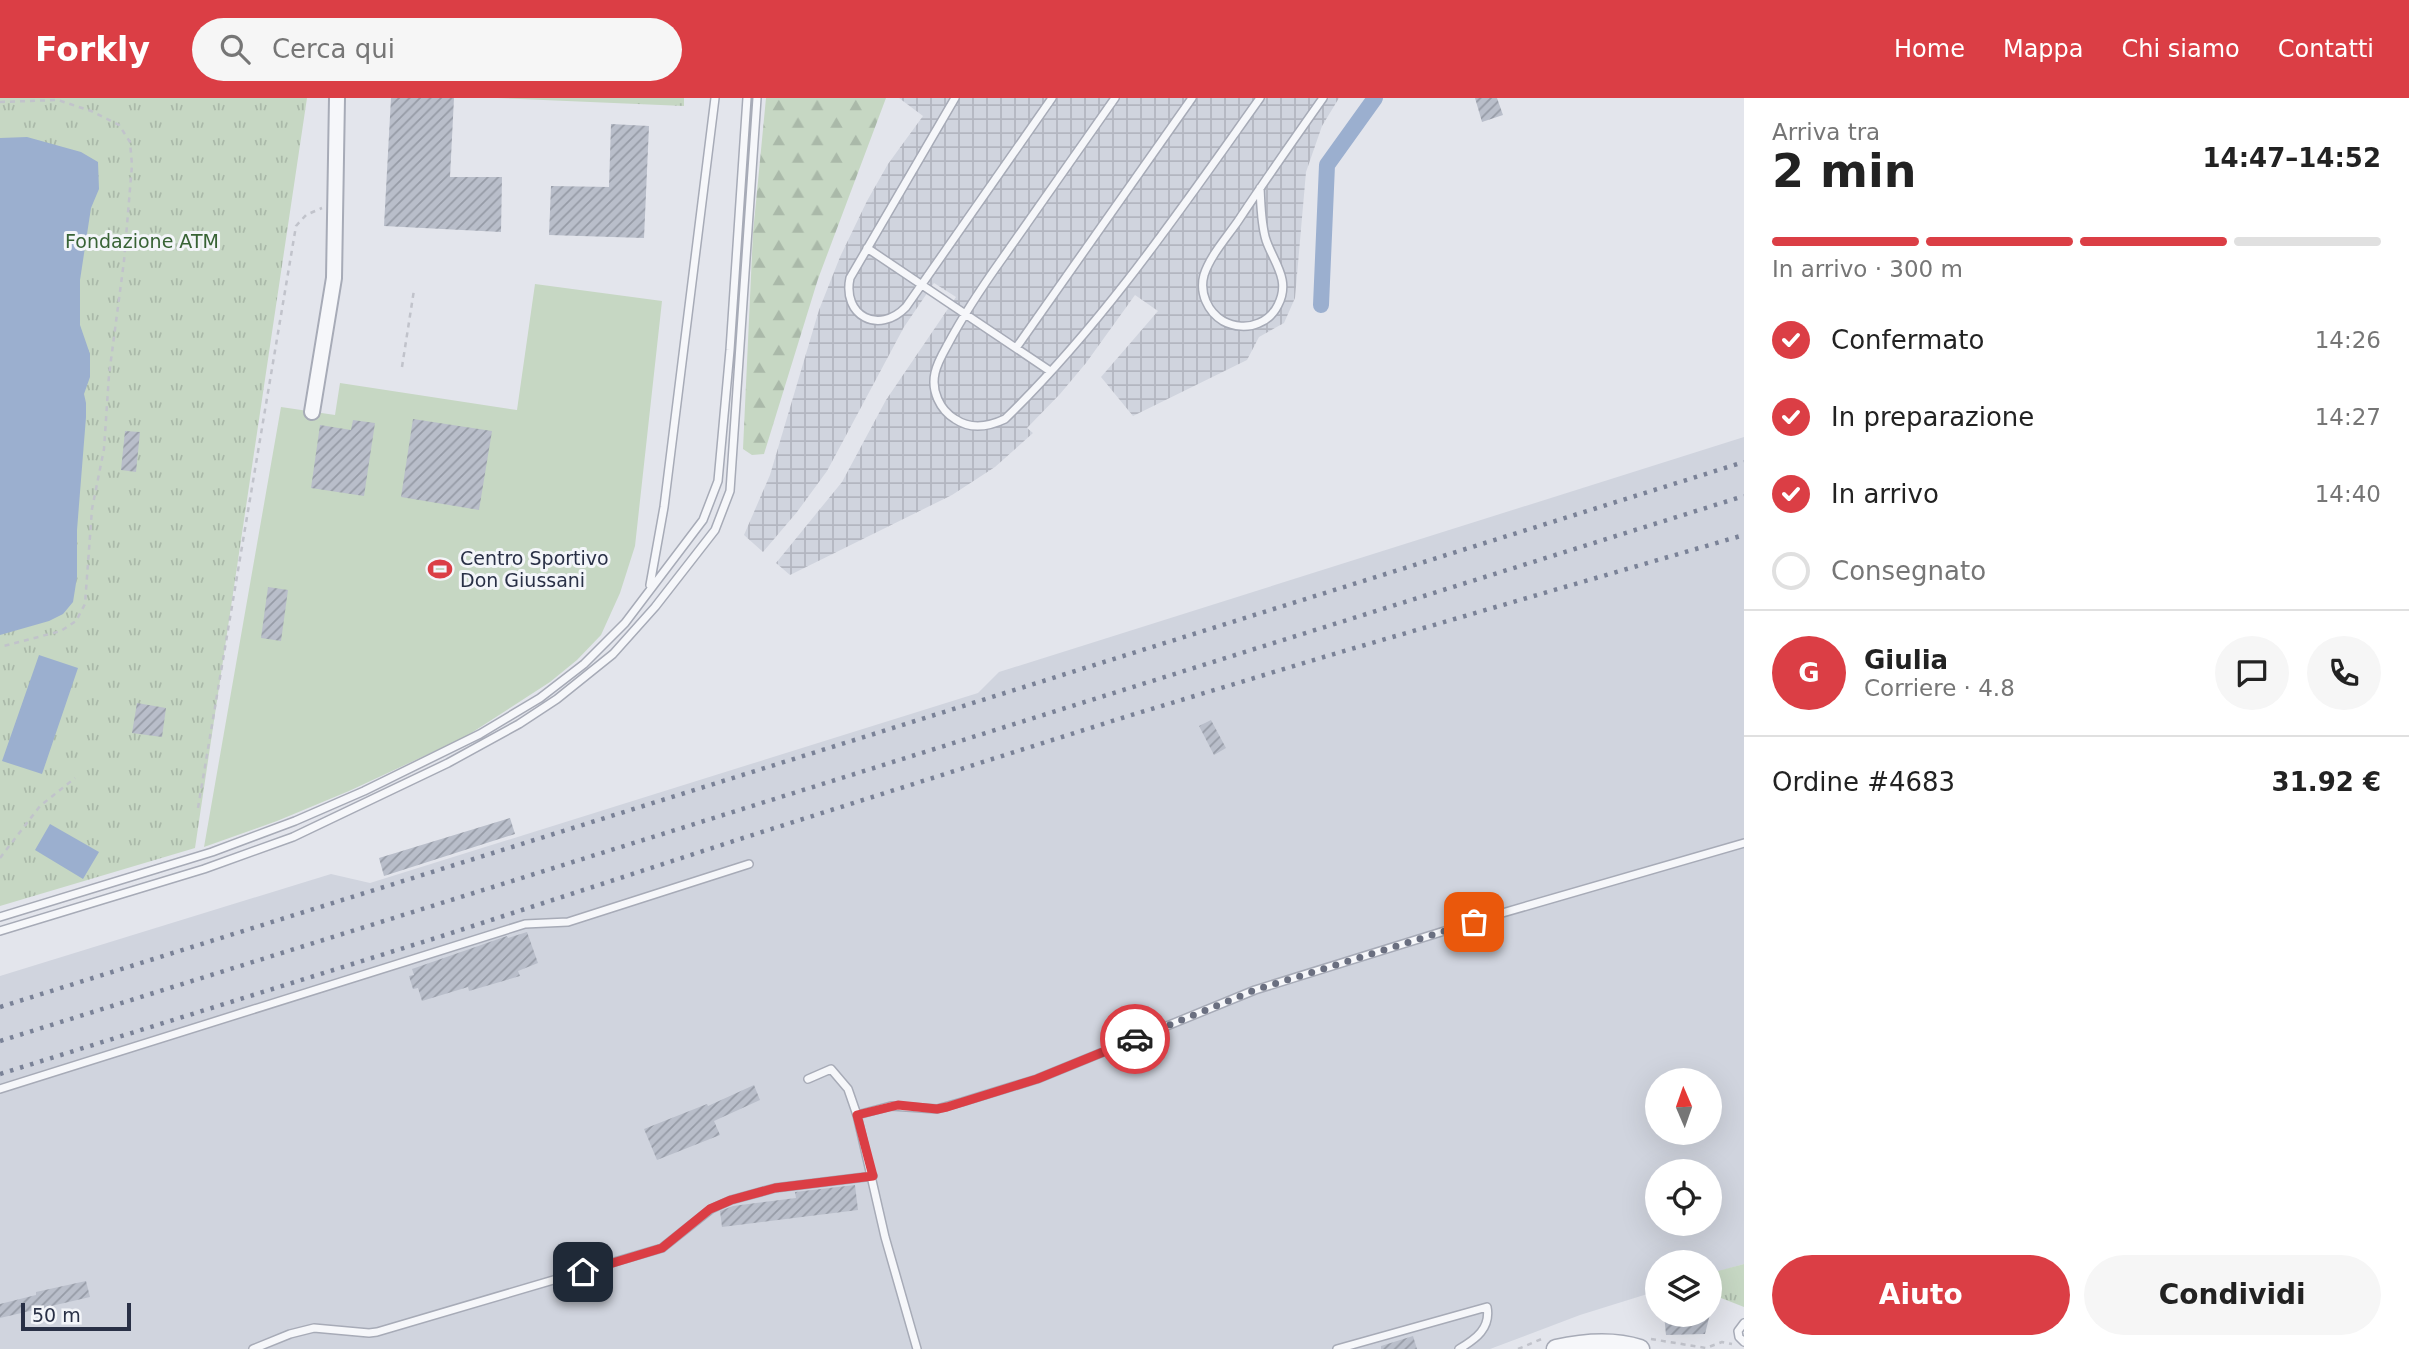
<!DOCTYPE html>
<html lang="it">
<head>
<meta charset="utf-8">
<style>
  :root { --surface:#fff; --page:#f6f6f6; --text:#222; --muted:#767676; --line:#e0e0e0; --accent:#db3e45 }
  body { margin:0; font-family:"DejaVu Sans",sans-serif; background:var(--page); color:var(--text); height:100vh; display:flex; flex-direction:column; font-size:26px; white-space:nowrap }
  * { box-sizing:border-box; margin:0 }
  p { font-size:23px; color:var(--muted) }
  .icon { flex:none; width:38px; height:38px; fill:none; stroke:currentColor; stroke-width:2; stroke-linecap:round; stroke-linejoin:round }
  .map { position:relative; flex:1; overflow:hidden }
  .drawer { display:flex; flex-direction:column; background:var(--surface); width:665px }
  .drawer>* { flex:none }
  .needle { width:46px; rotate:358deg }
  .fabs { position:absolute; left:1645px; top:970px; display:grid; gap:14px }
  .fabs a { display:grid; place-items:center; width:77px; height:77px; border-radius:50%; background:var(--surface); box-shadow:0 7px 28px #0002; font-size:35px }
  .scale { position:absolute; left:21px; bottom:18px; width:110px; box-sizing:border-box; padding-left:7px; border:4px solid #293046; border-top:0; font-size:19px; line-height:24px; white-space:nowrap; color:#293046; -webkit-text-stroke:5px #f3f5f9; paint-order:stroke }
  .pin { position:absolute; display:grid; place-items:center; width:60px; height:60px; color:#fff; margin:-30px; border-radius:14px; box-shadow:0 4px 10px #0006 }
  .courier { position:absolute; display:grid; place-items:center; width:70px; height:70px; margin:-35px; border:5px solid #db3e45; border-radius:50%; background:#fff; color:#222; box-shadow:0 2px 9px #0007 }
  .overview em { font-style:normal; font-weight:700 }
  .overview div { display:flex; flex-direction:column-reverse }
  .overview { display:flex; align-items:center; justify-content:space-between; height:119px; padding:0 28px }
  h1 { font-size:46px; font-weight:700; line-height:52px }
  .bar { display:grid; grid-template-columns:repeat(4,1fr); gap:10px 7px; align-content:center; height:84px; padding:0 28px }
  .bar i { height:9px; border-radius:5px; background:var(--line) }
  .bar .active { background:var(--accent) }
  .bar p { grid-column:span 4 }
  .line { display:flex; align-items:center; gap:18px; padding:0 28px; border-top:2px solid var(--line) }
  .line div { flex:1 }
  .round { display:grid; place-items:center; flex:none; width:74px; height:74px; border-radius:37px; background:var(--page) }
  ol { padding:0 28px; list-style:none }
  li { display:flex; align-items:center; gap:21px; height:77px }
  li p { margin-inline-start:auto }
  li .icon { padding:7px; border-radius:50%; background:var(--accent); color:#fff; stroke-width:4 }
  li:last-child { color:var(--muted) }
  li i { width:38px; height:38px; border:4px solid var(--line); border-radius:50% }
  .cta { display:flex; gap:14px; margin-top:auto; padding:14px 28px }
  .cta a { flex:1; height:80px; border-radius:42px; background:var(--accent); color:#fff; font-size:28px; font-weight:700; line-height:80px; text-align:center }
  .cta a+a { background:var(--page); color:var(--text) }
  header { display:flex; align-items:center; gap:42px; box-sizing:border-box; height:98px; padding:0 35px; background:var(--accent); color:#fff }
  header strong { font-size:33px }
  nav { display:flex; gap:38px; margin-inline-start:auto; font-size:24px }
  .search { width:490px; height:63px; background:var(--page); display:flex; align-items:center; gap:18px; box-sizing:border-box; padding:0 24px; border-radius:38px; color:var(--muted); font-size:26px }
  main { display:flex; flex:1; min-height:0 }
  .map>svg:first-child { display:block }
  .built { fill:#d0d4de; fill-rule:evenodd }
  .industrial { fill:url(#industrial-grid) }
  .grass { fill:#c6d7c3 }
  .forest { fill:url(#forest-firs) }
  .park { fill:url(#park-tufts) }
  .water { fill:#9bafcf }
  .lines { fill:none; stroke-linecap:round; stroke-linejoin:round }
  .canal { stroke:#9bafcf; stroke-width:16 }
  .building { fill:url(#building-hatch) }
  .service-casing { stroke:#a7abb7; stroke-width:10 }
  .minor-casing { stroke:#a7abb7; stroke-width:18 }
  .tertiary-casing { stroke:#a7abb7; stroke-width:21 }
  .path { stroke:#c1c3cb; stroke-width:2.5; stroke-dasharray:5 5; stroke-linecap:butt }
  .service { stroke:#f6f7fa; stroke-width:7 }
  .minor { stroke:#f6f7fa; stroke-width:14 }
  .tertiary { stroke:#f6f7fa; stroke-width:18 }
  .rail { stroke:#7a8297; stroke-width:4.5; stroke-dasharray:3.5 7; stroke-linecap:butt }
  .done { stroke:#6a6f80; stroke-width:7; stroke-dasharray:0 12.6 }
  .route { stroke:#db3e45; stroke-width:9 }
  .labels { text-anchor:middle; stroke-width:6; stroke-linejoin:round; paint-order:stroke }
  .park-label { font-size:19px; fill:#386335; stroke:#f3f5f9 }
  .poi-label { font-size:19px; fill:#293046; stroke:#f3f5f9; text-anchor:start }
</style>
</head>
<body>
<header>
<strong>Forkly</strong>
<div class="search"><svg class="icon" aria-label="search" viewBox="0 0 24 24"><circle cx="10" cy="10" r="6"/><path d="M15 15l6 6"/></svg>Cerca qui</div>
<nav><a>Home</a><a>Mappa</a><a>Chi siamo</a><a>Contatti</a></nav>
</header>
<main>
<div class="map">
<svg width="1744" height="1251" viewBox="0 0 1744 1251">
  <defs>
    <pattern id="industrial-grid" width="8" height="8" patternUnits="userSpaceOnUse" patternTransform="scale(1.75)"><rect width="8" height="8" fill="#d0d4de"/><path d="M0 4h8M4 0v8" fill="none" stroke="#b3b6c0"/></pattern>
    <pattern id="forest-firs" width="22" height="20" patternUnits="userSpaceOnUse" patternTransform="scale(1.75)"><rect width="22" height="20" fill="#c6d7c3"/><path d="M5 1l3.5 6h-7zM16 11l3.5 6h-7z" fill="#aab9a9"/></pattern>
    <pattern id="park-tufts" width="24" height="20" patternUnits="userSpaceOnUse" patternTransform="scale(1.75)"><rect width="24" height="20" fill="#c6d7c3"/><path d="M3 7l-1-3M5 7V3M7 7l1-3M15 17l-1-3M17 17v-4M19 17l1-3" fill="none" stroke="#aab9a9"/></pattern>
    <pattern id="building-hatch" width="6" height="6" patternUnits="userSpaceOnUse" patternTransform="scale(1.75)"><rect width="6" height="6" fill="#b9beca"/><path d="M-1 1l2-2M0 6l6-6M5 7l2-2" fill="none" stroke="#969ba6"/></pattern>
  </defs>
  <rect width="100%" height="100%" fill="#e3e5ec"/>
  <path class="built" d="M1744,339V1166L1710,1176V1164H1657V1193L1580,1217L1490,1251H0V878L331,776L370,785L978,595L999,574ZM1657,982H1710V1034H1657ZM1657,1073H1710V1125H1657Z"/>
  <path class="industrial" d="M899,0H1339L1322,28L1306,74L1295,200L1284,225L1259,239L1247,262L1133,318L1101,279L1158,213L1135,197L1086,265L1060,296L1027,330L1033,335L995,369L952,397L790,477L776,465L842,384L886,302L956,199L934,185L904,229L827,373L797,414L763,454L744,437L770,377L819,212L840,159L867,103L888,66L923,18Z"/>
  <path class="grass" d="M535,186L662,203L635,448L620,495L601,537L577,562L550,584L465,639L349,693L277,723L204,749L281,309L335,317L340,285L517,312Z"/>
  <path class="forest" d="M766,0H886L818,181L764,356L752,357L743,351L753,135Z"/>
  <path class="park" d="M0,0H307L195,750L0,808Z
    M497,0H684V8Z
    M1744,1166V1209L1716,1198L1718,1173Z"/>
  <path class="water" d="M27,39L81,54L98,64L99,91L91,110L80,182V227L90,256V279L84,296L86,305V319L77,432V479L73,504L63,516L49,523L0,537V40Z
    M39,557L78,570L42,676L2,663Z
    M50,726L99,754L83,781L35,752Z"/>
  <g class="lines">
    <path class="canal" d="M1321,207L1327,67L1375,0"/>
  </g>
  <path class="building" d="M391,0H454L450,79H502L501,134L384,128Z
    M1475,0H1497L1503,17L1482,24Z
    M611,26L649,28L644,140L549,137L551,88L609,89Z
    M413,321L492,333L479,412L401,399Z
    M353,322L375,325L364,398L311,390L320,327L351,332Z
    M125,333L140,334L136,374L121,372Z
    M268,489L288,492L281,543L261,540Z
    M137,605L166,610L162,639L132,635Z
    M1211,622L1226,650L1214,657L1199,628Z
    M510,720L515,736L384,778L379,760Z
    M527,834L538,865L518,873L520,878L469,893L468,889L422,903L418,890L413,891L409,878L414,877L412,871L507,838L508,840Z
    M754,987L760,1002L714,1023L720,1037L657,1062L644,1031L707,1006L708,1008Z
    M855,1087L858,1112L722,1129L720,1113L733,1108L796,1100L795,1094Z
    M86,1183L90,1199L0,1220V1206L36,1197V1194Z
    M1664,1216H1710L1705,1236L1666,1237Z
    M1413,1238L1417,1251H1381V1248Z"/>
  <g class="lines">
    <g class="service-casing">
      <path id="service" d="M955,0L850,180C842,218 879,237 906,209L1052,0
        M1115,0C1077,54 1040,107 1002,161C982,189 964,216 948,246C943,255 937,265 935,275C931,293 940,312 955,321C971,332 988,329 1005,321C1103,226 1181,111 1260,0
        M1260,90C1261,107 1261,126 1266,142C1274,165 1291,182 1278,207C1274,215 1267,222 1259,225C1248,230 1234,229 1223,223C1208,214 1199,195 1204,177C1210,158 1227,139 1238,123C1266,81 1294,41 1323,0
        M867,150L1050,273
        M1016,250L1192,0
        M650,487L664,409L715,0
        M0,819L212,754L295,723L364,693L480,636L540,600L584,566L625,525L703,422L718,383L730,252L747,0
        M0,833L204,771L293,739L448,665L519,626L557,601L613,556L655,509L715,432L730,393L757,0
        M808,981L831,971L848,991L857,1017L885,1139L917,1251
        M0,991L525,826L568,824L749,766
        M857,1017L891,1008L937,1011L962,1004L1037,981L1255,892L1499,816L1744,745
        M1744,1225L1738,1233L1739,1239L1744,1244
        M253,1251L290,1236L314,1230L369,1235L377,1234L662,1150L711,1111L731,1102L775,1090L873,1078
        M1337,1251L1487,1209C1491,1230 1476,1241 1459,1251"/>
    </g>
    <g class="minor-casing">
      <path id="minor" d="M312,314L334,180L337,0"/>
    </g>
    <g class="tertiary-casing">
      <path id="tertiary" d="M1556,1251C1583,1245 1612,1242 1640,1251"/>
    </g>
    <path class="path" d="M0,4L58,2L91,13L119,27L130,44L132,67L124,163L109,277L104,351L92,411L85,506L76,523L61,533L0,549
      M402,269L414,192
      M198,710L296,128L306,117L322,110
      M0,760L40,708L75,680
      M1651,1241L1706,1250L1722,1244L1732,1246
      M1518,1251L1544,1240"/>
    <use href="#service" class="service"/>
    <use href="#minor" class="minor"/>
    <use href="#tertiary" class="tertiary"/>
    <path class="rail" d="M0,909L1744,364
      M0,943L1744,398
      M0,976L439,839L743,740L1125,619L1327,558L1744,437"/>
  </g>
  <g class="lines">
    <path class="done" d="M1135,941L1255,892L1474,824"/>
    <path class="route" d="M583,1174L662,1150L710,1111L731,1102L775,1090L873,1078L857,1017L898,1007L937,1011L947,1009L1037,981L1135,941"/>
  </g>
  <defs>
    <g id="stadium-bare" transform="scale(1.89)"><path d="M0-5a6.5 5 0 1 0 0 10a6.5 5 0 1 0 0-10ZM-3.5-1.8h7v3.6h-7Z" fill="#db3e45" stroke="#f3f5f9" stroke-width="2.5" paint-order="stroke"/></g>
  </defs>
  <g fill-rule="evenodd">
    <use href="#stadium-bare" x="440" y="471"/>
  </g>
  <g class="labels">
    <g class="park-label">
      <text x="142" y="150">Fondazione ATM</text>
    </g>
    <g class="poi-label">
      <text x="460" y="467">Centro Sportivo<tspan x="460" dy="22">Don Giussani</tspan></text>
    </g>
  </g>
</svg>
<div class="fabs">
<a><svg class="needle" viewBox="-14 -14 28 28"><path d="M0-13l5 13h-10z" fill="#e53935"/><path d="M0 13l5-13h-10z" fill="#767676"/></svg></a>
<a><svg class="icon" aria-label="locate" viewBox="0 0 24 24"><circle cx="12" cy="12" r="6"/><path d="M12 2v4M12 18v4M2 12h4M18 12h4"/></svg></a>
<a><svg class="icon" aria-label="layers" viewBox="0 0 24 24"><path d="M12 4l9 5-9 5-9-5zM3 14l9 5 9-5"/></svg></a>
</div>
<div class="scale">50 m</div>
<div class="pin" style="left:1474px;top:824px;background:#ea580c"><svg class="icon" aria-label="bag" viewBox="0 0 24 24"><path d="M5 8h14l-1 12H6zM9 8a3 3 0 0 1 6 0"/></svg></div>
<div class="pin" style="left:583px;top:1174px;background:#1f2937"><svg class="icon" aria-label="home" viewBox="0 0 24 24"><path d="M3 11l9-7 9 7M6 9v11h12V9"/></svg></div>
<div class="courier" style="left:1135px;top:941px"><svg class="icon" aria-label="car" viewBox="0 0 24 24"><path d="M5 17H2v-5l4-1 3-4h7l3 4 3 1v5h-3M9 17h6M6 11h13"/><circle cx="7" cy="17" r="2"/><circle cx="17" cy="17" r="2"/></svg></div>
</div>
<section class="drawer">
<div class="overview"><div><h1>2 min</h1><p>Arriva tra</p></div><em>14:47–14:52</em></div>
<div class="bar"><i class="active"></i><i class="active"></i><i class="active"></i><i></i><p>In arrivo · 300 m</p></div>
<ol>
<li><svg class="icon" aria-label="check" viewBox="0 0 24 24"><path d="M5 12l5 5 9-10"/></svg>Confermato<p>14:26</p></li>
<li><svg class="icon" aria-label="check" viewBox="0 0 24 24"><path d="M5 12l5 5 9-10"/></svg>In preparazione<p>14:27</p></li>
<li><svg class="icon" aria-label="check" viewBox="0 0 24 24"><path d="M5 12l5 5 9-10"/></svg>In arrivo<p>14:40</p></li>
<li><i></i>Consegnato</li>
</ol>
<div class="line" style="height:126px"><b class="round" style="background:var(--accent);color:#fff">G</b><div><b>Giulia</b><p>Corriere · 4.8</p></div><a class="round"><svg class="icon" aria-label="chat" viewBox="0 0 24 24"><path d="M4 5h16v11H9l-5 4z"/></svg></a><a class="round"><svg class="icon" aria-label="phone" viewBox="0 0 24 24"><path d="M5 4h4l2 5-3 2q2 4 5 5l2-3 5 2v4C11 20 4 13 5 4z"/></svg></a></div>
<div class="line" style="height:91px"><div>Ordine #4683</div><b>31.92 €</b></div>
<div class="cta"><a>Aiuto</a><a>Condividi</a></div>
</section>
</main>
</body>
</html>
